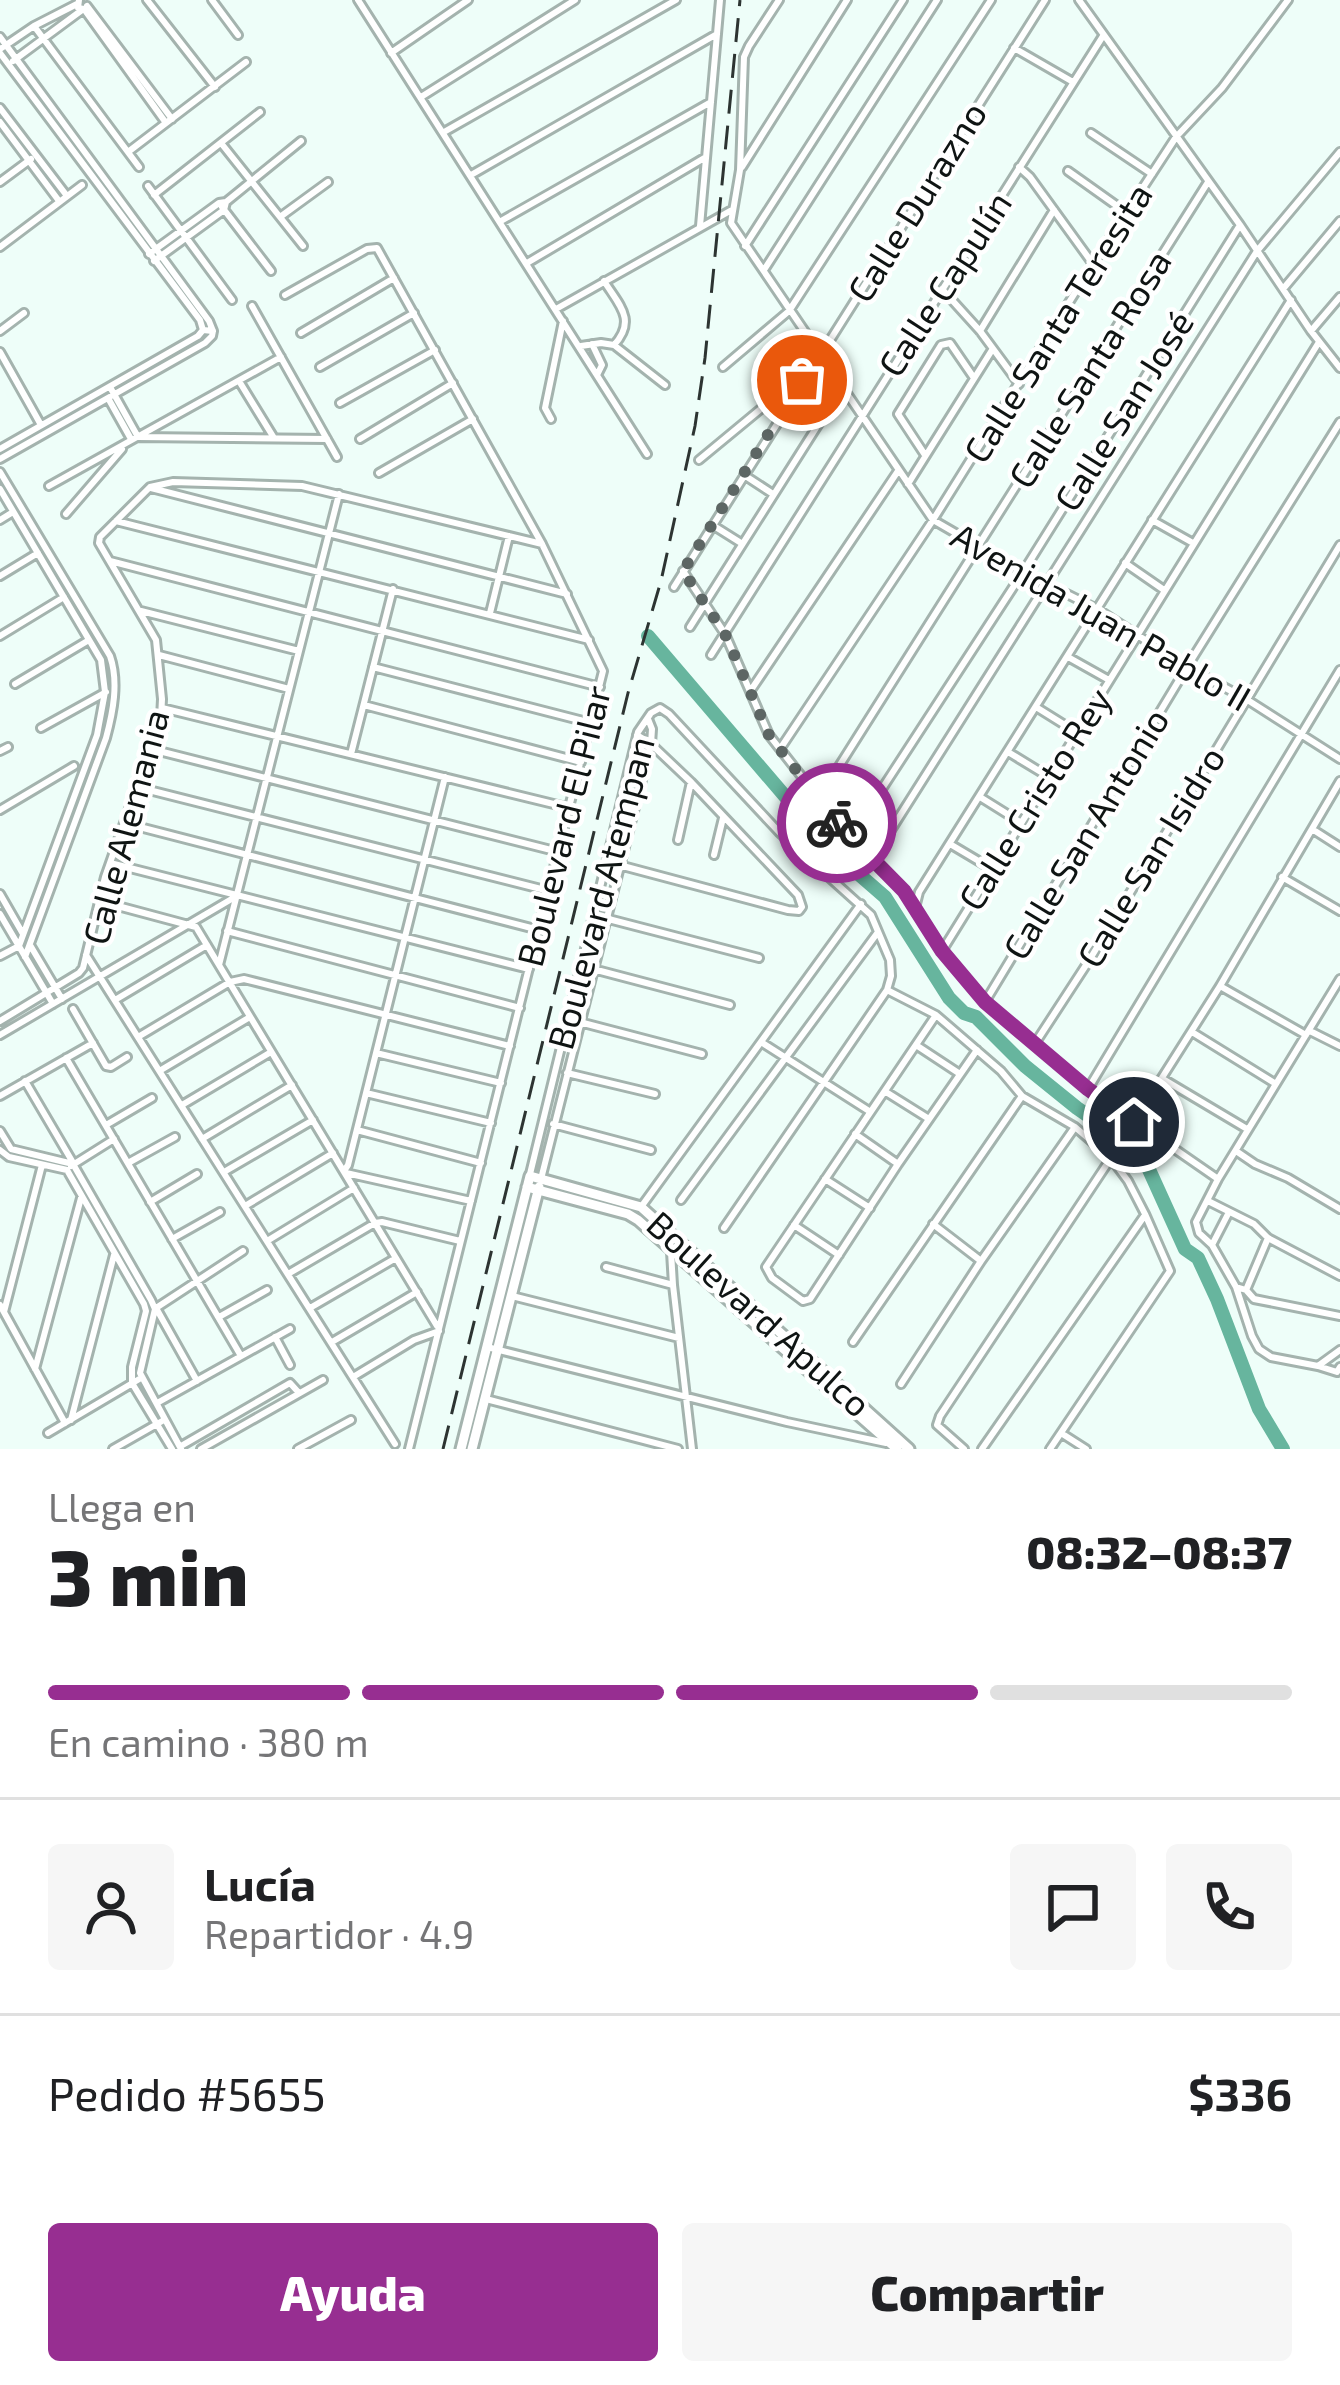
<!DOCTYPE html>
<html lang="es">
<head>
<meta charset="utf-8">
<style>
  :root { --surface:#fff; --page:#f6f6f6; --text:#202124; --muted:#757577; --line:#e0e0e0; --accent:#972e91 }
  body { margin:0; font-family:"Exo 2",sans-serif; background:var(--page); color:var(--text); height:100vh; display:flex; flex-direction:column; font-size:45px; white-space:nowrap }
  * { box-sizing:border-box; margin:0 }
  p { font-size:39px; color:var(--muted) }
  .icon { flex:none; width:66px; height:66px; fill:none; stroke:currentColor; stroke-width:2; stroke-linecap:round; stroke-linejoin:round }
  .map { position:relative; height:1449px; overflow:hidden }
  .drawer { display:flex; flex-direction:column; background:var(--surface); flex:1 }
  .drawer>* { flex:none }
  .pin { position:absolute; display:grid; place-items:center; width:102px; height:102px; color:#fff; margin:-51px; border:6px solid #fff; border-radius:50%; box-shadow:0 3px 12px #0007 }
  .courier { position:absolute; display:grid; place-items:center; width:120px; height:120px; margin:-60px; border:9px solid #972e91; border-radius:50%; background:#fff; color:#222; box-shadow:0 3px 15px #0007 }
  .overview em { font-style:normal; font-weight:800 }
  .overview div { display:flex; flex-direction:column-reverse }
  .overview { display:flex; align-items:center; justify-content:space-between; height:204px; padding:0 48px }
  h1 { font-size:78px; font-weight:800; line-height:90px }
  .bar { display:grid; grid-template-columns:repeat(4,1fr); gap:18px 12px; align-content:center; height:144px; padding:0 48px }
  .bar i { height:15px; border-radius:9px; background:var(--line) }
  .bar .on { background:var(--accent) }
  .bar p { grid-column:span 4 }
  .line { display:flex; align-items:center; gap:30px; padding:0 48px; border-top:3px solid var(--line) }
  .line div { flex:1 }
  .round { display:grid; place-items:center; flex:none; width:126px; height:126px; border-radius:12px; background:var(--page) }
  .action { display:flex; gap:24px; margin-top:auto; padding:24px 48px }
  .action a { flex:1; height:138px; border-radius:12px; background:var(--accent); color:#fff; font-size:48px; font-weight:800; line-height:138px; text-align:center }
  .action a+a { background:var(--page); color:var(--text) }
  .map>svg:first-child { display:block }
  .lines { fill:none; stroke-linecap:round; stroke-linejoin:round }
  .river { stroke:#67b59e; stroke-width:14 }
  .street-casing { stroke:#a4b3ae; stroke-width:12 }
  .secondary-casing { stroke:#a4b3ae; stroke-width:15 }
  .street { stroke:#fff; stroke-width:6 }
  .secondary { stroke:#fff; stroke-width:9 }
  .rail { stroke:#2d3432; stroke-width:3; stroke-dasharray:24 12; stroke-linecap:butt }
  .done { stroke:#5d6664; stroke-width:12; stroke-dasharray:0 21.6 }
  .route { stroke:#972e91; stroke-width:15 }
  .labels { text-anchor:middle; stroke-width:9; stroke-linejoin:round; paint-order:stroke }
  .street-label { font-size:36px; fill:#0f1413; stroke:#fff }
</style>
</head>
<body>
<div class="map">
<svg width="1340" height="1449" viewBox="0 0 1340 1449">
  <rect width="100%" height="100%" fill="#eefef9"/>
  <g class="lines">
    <path class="river" d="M648,636L831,850L885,897L949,998L964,1013L976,1017L1025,1066L1077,1108L1136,1149L1146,1163L1185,1249L1198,1258L1217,1299L1259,1409L1283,1449"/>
    <g class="street-casing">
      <path id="street" d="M79,0L78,8L84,9L166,123
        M147,0L215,87
        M212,0L238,35
        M358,0L647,454
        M779,0L749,46L744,57L740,170L731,223L933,520L1023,572L1097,609L1187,667L1246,699L1340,759
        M1079,0L1240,225L1311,331L1340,368
        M87,6L172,119
        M34,26L139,167
        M0,37L209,321L213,331
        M1014,48L1073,82
        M0,49L34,26L77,4
        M0,53L200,320L203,330
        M391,53L468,0
        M13,61L82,10
        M421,97L575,0
        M0,108L67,196
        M0,122L59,201
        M444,132L676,0
        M1091,133L1152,174
        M221,143L303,246
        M128,152L246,62
        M742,167L847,0
        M1019,167L1030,177L1093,264
        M1068,171L1127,213
        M471,175L717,34
        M0,182L31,159
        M148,186L232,300
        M154,195L260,112
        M222,207L271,271
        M280,217L328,182
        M501,221L711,102
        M700,226L720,0
        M745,246L903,0
        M0,247L82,185
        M149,254L219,203L226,202
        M154,261L224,210L226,202L301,141
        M527,263L706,157
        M764,270L937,0
        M604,281C619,305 637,320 614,345
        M942,289L980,331L1019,384
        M1283,289L1340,221
        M285,295L367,249L377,248L542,544L603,671L409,1449
        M252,306L337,457
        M556,309L730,211
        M0,331L24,313
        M980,331L1054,210
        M1311,331L1340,297
        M301,333L394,278
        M592,344L602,365L597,375
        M581,346L601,343L614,345L665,385
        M0,352L41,425
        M320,367L414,313
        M723,367L789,311L991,0
        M239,381L274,438
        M110,387L138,437L327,439
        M108,398L131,439
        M340,403L435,350
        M551,419L545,408L563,321
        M360,439L453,383
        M0,449L198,336L203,330L213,331
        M925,455L898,414L941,345L950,343L974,378
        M0,459L205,343L212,336L213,331
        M699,460L780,393L800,382
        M0,472L110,656C119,682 113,712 106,738L25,957
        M379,473L473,419
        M744,475L773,494
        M908,484L992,350
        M49,486L281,357
        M151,488L567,594
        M0,489L101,660L105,692L97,735L19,946L0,956
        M66,514L122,449
        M0,520L13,512
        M1152,520L1193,543
        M116,521L589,640
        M714,526L741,543
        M110,561L600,687
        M1125,563L1164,590
        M683,571L725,634L769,735L850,838L904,891L942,951L985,1002L1088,1089L1218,1179
        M0,576L38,553
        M674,587L1045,0
        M141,611L299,651
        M490,613L509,536
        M690,627L842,387
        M0,636L64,597
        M159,655L289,689
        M711,655L1103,36
        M1068,657L1109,680
        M373,667L591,723
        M15,684L89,640
        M751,690L898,471
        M364,705L581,762
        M1036,707L1076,732
        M162,708L570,808
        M41,728L106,692
        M151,749L559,852
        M780,749L933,520L1093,264L1176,137L1222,88L1288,0
        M0,751L8,747
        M1008,752L1049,777
        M351,754L393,589
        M137,787L549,891
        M980,797L1020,822
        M819,798L1208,182
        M0,810L74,766
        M124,823L539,930
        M1312,829L1340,847
        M850,838L1023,572L1240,225
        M678,840L691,782
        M950,844L992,869
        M714,855L723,818
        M872,860L1257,251L1340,152
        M110,863L529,969
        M619,865L788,910L799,911L802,907L798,895L691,782L651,744L637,735
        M1282,877L1340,911
        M0,894L23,934
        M99,901L196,927L437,1326
        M915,908L919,892L1291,300
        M0,914L53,1004
        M593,915L759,958
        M227,931L520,1008
        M30,945L62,999
        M942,951L1319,342
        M86,955L395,1444
        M219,965L339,494
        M593,969L730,1005
        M1340,979L1218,1179L1196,1222L1199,1233L1212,1245L1236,1287L1252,1336L1259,1349L1271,1357L1318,1366L1340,1350
        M1220,986L1306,1035
        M887,990L936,1015L1001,1071L1022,1096L1075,1127L1111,1158L1128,1181L1145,1214L1170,1271L1050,1449
        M115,1000L207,945
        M985,1002L1187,667L1340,422
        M73,1009L106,1066L111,1067L127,1057
        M936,1015L770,1261L766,1267L772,1278L803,1301L810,1299L898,1164L977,1050
        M568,1019L702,1054
        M0,1021L79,973L83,968L105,877L161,718L162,699L156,640L99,543L100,537L150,487L173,482L302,486L542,544
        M1310,1031L1340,1046
        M1192,1032L1276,1084
        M0,1035L235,897
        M138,1037L230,982L244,979L510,1046
        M761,1042L869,1111
        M916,1045L960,1074
        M1034,1045L1090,959L1340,545
        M376,1053L501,1083
        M66,1058L241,1356
        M161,1070L250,1017
        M567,1073L655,1094
        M1163,1079L1247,1129
        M25,1081L72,1161
        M1088,1089L1340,670
        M886,1092L929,1119
        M366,1093L491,1123
        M0,1096L93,1043
        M182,1105L271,1052
        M1134,1122L1220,986L1340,781
        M553,1124L651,1150
        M106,1125L152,1098
        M357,1130L481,1163
        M0,1131L11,1149L73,1164L151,1300L155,1309L140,1373L181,1449
        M855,1134L898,1164
        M202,1139L292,1085
        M0,1150L9,1157L67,1170L144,1304L146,1311L132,1367V1383L172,1449
        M1236,1151L1255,1164L1288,1178L1340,1209
        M128,1163L175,1137
        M71,1166L114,1139
        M344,1171L348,1165L445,777
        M224,1172L313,1120
        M346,1173L471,1201
        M530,1174L638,732L651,713L660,708L669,714L779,832L871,915L890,960L891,976L887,990L724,1228
        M541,1179L651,744L652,729L648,719
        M825,1179L870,1208
        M681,1200L878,932
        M1208,1201L1254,1224L1268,1238L1340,1276
        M150,1202L197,1174
        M245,1206L333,1153
        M641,1207L861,904
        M933,1224L981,1261
        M794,1225L839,1255
        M670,1235L673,1285L692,1449
        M172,1239L220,1212
        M267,1241L354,1188
        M1212,1245L1229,1212
        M606,1267L673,1285
        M288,1274L375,1223L382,1222L460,1241
        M1236,1287L1246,1290L1254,1299L1340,1316
        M1246,1290L1268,1238
        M512,1296L679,1338
        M0,1305L65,1423
        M156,1308L243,1251
        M156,1308L197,1381
        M310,1308L396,1258
        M4,1312L42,1165
        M219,1317L267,1290
        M275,1337L290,1365
        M332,1342L417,1292
        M853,1342L1022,1096
        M487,1347L787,1422L886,1443
        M1318,1366L1337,1372L1340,1367
        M35,1369L81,1198
        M353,1377L414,1340L439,1331
        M901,1384L981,1261L1075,1127
        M486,1399L678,1449
        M157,1403L290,1329
        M71,1420L114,1255
        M48,1433L141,1378
        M1061,1433L1086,1449
        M181,1446L290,1383L299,1393
        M113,1449L164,1420
        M201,1449L323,1380
        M298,1449L351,1420
        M964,1449L937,1425L940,1416L1111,1158
        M982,1449L1145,1215"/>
    </g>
    <g class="secondary-casing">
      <path id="secondary" d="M527,1187L628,1214L638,1220L897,1449
        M461,1449L530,1176L641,1207L909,1449
        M472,1449L539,1187"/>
    </g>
    <use href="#street" class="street"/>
    <use href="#secondary" class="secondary"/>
    <path class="rail" d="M443,1449L628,693L661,581L695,426L705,358L740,0"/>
  </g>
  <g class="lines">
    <path class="done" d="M802,380L683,571L725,634L769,735L837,823"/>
    <path class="route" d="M837,823L904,891L942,951L985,1002L1088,1089L1134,1122"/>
  </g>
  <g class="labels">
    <g class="street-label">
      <text transform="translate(917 202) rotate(-58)" y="13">Calle Durazno</text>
      <text transform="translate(945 284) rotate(-57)" y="13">Calle Capulín</text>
      <text transform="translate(1058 323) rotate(-58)" y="13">Calle Santa Teresita</text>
      <text transform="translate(1090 369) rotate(-58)" y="13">Calle Santa Rosa</text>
      <text transform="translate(1124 411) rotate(-58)" y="13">Calle San José</text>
      <text transform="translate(1101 617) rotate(30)" y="13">Avenida Juan Pablo II</text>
      <text transform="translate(1035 799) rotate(-58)" y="13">Calle Cristo Rey</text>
      <text transform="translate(564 826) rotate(-76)" y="13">Boulevard El Pilar</text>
      <text transform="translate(126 827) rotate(-75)" y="13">Calle Alemania</text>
      <text transform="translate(1086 834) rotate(-59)" y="13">Calle San Antonio</text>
      <text transform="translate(1151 857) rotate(-59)" y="13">Calle San Isidro</text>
      <text transform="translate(601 893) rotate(-75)" y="13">Boulevard Atempan</text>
      <text transform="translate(759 1314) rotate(42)" y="13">Boulevard Apulco</text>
    </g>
  </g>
</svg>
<div class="pin" style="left:802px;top:380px;background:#ea580c"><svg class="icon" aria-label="bag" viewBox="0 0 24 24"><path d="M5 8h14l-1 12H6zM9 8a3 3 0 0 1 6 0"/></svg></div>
<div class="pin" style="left:1134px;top:1122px;background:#1f2937"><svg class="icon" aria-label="home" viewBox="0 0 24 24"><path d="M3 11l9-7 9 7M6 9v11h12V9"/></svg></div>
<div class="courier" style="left:837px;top:823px"><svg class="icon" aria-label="bike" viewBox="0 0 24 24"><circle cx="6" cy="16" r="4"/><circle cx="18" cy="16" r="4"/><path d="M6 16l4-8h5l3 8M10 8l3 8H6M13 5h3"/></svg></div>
</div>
<section class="drawer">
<div class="overview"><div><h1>3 min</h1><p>Llega en</p></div><em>08:32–08:37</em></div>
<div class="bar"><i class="on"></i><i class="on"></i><i class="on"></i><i></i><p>En camino · 380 m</p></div>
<div class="line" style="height:216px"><a class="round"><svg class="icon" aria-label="person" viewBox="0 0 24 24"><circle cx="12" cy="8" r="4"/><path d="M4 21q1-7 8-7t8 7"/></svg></a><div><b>Lucía</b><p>Repartidor · 4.9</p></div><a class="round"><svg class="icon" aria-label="chat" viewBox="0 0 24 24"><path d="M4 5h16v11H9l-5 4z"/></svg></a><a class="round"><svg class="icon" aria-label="phone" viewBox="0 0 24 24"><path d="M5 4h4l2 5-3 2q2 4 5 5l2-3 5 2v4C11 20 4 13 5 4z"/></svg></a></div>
<div class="line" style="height:156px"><div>Pedido #5655</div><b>$336</b></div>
<div class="action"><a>Ayuda</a><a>Compartir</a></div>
</section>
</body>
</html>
